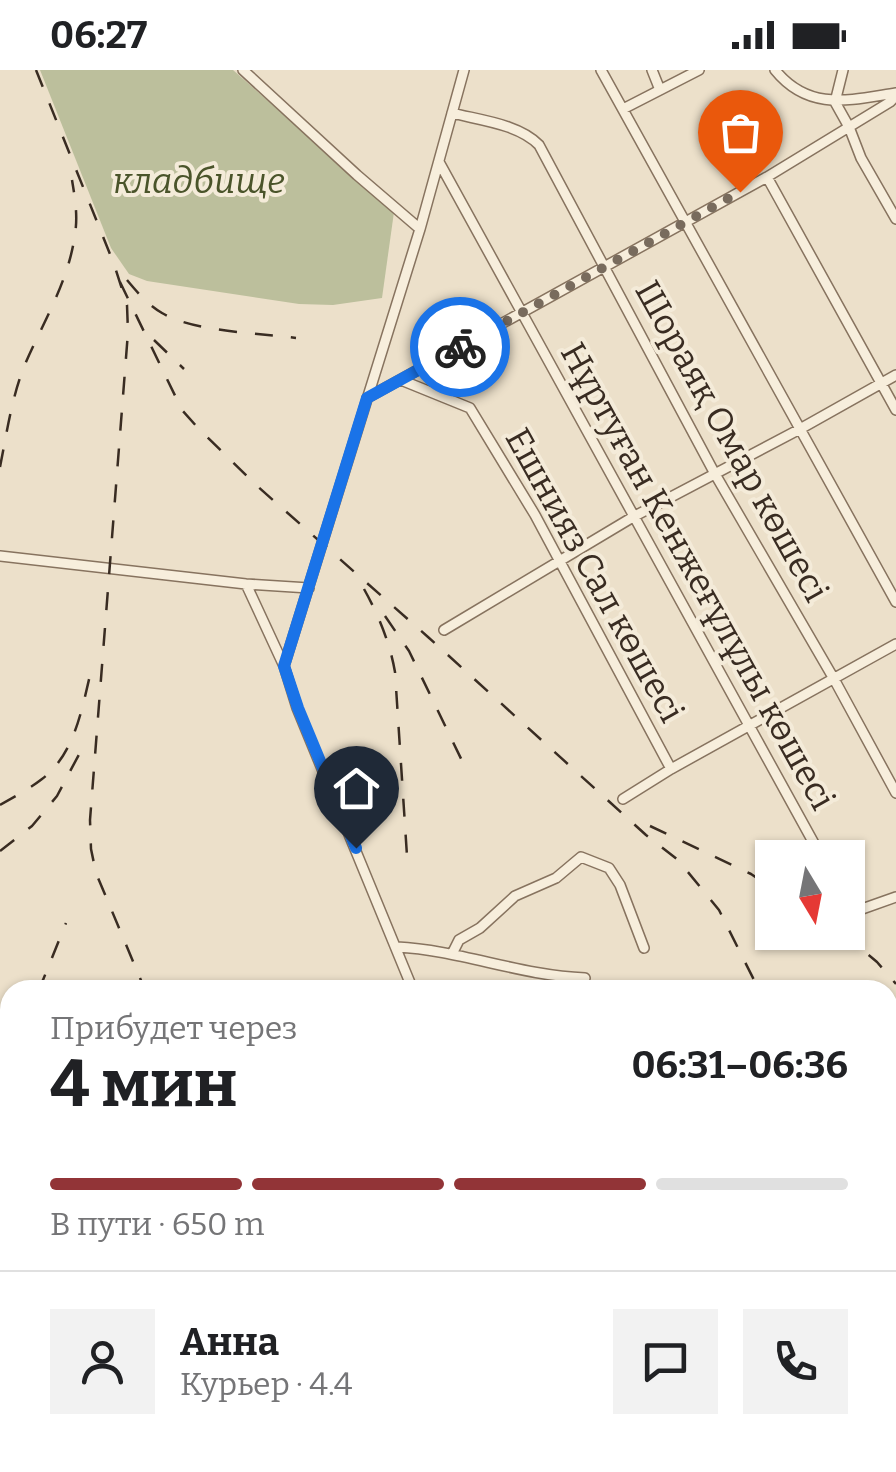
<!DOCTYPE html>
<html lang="ru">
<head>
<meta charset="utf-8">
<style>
  :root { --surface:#fff; --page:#f2f2f2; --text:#202124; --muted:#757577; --line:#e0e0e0; --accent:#923437 }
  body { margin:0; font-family:Bitter,serif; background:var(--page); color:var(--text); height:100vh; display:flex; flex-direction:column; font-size:38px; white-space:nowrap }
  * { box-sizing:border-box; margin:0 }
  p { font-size:32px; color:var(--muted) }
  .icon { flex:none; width:55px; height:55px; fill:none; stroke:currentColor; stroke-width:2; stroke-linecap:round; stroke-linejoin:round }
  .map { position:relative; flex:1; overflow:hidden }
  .sheet { position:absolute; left:0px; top:910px; width:898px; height:492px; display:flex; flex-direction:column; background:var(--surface); border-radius:30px 30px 0 0; box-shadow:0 2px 8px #0004 }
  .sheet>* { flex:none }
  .needle { width:65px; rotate:170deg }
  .buttons { position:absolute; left:755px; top:770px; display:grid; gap:20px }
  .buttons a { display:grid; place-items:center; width:110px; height:110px; border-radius:0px; background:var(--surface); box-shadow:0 2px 8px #0004; font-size:50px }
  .pin { position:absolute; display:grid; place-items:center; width:85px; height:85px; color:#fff; margin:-102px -42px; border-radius:50% 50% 50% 0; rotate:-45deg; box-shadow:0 0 10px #0007 }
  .pin .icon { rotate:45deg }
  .courier { position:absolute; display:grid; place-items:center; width:100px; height:100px; margin:-50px; border:8px solid #1a73e8; border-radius:50%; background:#fff; color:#222; box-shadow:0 2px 12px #0007 }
  .head em { font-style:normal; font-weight:700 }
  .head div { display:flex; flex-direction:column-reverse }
  .head { display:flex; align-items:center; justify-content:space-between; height:170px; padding:0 50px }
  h1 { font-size:65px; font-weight:700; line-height:75px }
  .bar { display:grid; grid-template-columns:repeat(4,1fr); gap:15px 10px; align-content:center; height:120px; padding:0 50px }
  .bar i { height:12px; border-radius:8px; background:var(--line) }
  .bar .on { background:var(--accent) }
  .bar p { grid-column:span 4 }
  .line { display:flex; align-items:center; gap:25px; padding:0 50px; border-top:2px solid var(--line) }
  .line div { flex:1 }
  .round { display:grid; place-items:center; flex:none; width:105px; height:105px; border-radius:0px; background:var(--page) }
  .status { display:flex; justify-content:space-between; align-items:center; height:70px; padding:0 50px; background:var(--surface); direction:ltr }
  .status svg { height:28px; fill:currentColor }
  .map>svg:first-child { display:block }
  .cemetery { fill:#bcbf9c }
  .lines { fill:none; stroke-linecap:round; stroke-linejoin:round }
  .minor-casing { stroke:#87735f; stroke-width:12 }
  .minor { stroke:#f7eedc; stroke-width:9 }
  .rail { stroke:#392c22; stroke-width:2.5; stroke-dasharray:18 18; stroke-linecap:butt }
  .done { stroke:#786b5d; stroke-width:10; stroke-dasharray:0 18 }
  .route { stroke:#1a73e8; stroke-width:12 }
  .labels { text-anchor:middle; stroke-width:8; stroke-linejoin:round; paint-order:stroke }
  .park-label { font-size:35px; font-style:italic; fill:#4a542a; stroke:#f4ebd9 }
  .street-label { font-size:35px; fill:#392c22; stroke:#f4ebd9 }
</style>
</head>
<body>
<div class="status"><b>06:27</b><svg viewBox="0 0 49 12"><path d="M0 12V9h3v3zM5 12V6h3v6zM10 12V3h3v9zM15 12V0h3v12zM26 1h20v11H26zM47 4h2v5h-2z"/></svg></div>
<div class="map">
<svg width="896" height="1402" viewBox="0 0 896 1402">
  <rect width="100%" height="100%" fill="#ece0ca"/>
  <path class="cemetery" d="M40,0H233L394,142L382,228L333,235L299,234L147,211L129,204L111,178Z"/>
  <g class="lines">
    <g class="minor-casing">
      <path id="minor" d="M243,0L357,105L420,159
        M601,0L896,532
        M652,0L660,20
        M775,0C809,42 850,30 896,23
        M843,0L835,32L849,57L861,88L896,149
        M623,39L699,0
        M452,43C479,50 519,54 539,75L715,404L834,609L896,723
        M439,92L822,788
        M767,107L896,340
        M401,310L470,338L535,445L671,699
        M367,328L767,107L890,32L896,26
        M0,486L246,514L309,518
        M246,514L284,596
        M444,560L633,447L800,359L896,305
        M623,729L671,699L896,574
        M848,829L853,836L862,839L896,827
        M397,877C460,880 521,906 585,908
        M452,884L459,870L480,858L515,826L556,808L581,787L609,798L620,815L644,878
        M413,920L297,638L284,596L420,159L464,0
        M888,976L896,994
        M888,1274L896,1270
        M888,1312L896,1322
        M0,1369L10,1365
        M54,1392L57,1402
        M657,1392L665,1402
        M815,1392L824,1402
        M103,1402L125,1392
        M248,1402L270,1392
        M374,1402L398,1392
        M518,1402L540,1392"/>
    </g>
    <use href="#minor" class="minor"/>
    <path class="rail" d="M36,0L114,194L127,235L128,262L90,750L91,779L96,803L145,920
      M127,210C137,222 148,235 162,243C194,262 259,263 296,268
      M120,212L182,340L198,358L256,415L428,567L646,765L678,790L719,840L759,920
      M154,270L184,299
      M0,397C7,362 12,325 26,292C44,251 69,210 75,164C78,146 75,128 72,110
      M364,519C378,544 390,573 395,602L407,786
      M385,546L409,581L466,699
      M0,735C14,727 29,719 42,709C75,684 82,638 91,601
      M650,756L751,804L772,818
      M0,781L32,756L57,726L84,675
      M841,862L877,892L896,914
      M36,920L43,910L66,853
      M0,961L10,953
      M888,1167L893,1181"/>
  </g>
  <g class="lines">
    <path class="done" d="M460,277L740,122"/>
    <path class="route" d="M356,778L298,638L284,596L367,328L460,277"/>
  </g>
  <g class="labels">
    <g class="park-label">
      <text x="199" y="123">кладбище</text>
    </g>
    <g class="street-label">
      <text transform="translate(732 371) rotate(61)" y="12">Шораяқ Омар көшесі</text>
      <text transform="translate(595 505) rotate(61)" y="12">Ешнияз Сал көшесі</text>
      <text transform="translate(698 506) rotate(61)" y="12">Нұртуған Кенжеғұлұлы көшесі</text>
    </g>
  </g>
</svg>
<div class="buttons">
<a><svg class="needle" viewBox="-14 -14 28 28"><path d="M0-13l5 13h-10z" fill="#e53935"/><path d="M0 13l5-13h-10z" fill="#757577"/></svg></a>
</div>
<div class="pin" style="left:740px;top:122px;background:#ea580c"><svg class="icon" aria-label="bag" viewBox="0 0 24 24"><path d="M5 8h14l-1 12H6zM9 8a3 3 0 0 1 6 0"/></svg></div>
<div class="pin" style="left:356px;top:778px;background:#1f2937"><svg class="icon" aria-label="home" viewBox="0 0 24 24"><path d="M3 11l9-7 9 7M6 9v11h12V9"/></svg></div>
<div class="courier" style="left:460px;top:277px"><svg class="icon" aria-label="bike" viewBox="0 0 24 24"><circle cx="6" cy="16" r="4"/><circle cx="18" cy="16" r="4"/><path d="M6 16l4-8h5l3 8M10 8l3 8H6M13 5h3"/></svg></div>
<section class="sheet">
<div class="head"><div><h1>4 мин</h1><p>Прибудет через</p></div><em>06:31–06:36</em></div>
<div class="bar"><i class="on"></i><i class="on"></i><i class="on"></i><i></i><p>В пути · 650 m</p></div>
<div class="line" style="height:180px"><a class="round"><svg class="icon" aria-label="person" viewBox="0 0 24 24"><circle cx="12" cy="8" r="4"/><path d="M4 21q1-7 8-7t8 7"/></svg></a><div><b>Анна</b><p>Курьер · 4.4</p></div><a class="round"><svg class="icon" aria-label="chat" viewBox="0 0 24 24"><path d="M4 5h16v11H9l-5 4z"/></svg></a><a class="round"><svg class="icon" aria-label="phone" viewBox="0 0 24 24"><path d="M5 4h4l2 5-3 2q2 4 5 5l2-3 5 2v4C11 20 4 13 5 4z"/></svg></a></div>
</section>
</div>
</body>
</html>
